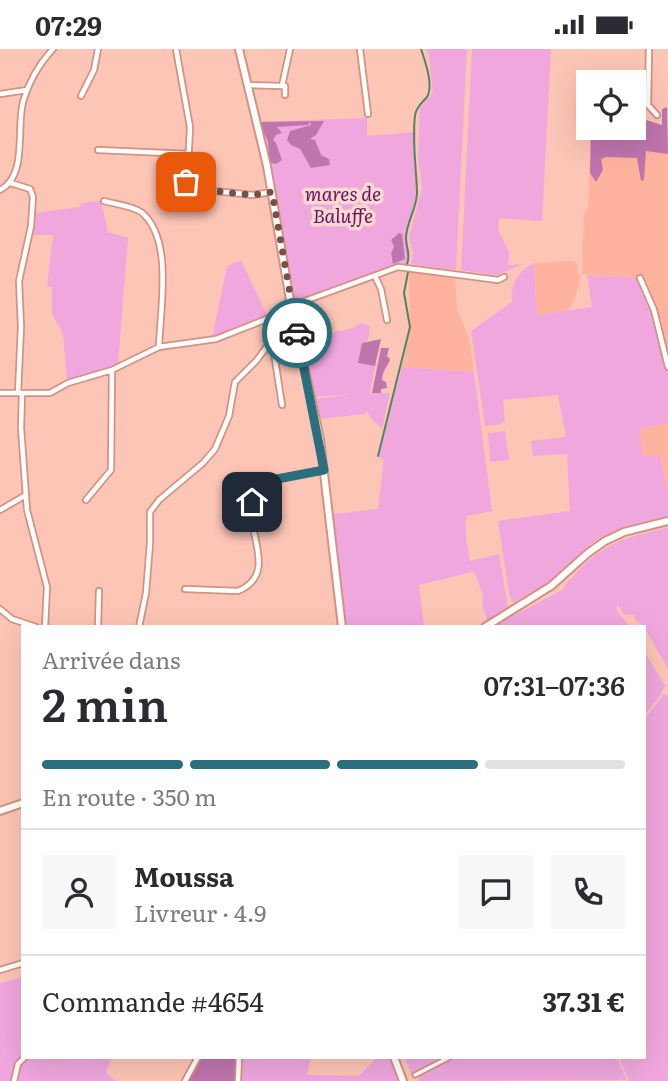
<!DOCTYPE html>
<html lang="fr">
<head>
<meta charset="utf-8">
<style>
  :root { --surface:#fff; --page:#f7f7f7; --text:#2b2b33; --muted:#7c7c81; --line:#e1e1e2; --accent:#2b6f7f }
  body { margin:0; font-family:Literata,serif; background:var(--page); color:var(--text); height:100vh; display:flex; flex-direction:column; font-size:26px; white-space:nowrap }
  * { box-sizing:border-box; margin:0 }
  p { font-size:23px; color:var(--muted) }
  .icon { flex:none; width:38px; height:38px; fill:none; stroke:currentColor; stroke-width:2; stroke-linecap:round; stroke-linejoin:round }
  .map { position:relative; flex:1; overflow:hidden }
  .drawer { position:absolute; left:21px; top:576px; width:625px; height:434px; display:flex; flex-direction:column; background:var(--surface); border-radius:0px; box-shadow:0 7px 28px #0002 }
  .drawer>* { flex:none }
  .tools { position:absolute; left:576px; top:21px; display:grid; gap:14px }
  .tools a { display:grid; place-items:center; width:70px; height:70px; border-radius:0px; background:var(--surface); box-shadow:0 7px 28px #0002; font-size:35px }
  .pin { position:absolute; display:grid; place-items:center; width:60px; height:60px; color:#fff; margin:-30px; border-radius:14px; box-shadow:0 4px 10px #0006 }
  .courier { position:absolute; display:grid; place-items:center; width:70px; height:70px; margin:-35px; border:5px solid #2b6f7f; border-radius:50%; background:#fff; color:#222; box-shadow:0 2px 9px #0007 }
  .head em { font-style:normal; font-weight:600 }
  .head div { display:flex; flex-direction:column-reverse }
  .head { display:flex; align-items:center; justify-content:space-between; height:119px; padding:0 21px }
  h1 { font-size:46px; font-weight:600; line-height:52px }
  .bar { display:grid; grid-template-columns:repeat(4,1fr); gap:10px 7px; align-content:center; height:84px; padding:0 21px }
  .bar i { height:9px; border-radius:5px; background:var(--line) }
  .bar .on { background:var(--accent) }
  .bar p { grid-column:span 4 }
  .line { display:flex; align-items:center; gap:18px; padding:0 21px; border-top:2px solid var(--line) }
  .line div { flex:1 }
  .round { display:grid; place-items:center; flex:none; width:74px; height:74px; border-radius:0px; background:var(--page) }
  .status { display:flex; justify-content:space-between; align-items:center; height:49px; padding:0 35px; background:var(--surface); direction:ltr }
  .status svg { height:19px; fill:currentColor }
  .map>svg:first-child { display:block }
  .built { fill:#ffb39e }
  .green { fill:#f0a7de }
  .forest { fill:#bf75ae }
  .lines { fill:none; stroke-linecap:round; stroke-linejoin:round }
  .stream { stroke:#4e875f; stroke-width:2 }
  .pedestrian-casing { stroke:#d49280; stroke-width:7 }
  .minor-casing { stroke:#d49280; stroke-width:8 }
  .tertiary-casing { stroke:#d49280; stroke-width:10 }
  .pedestrian { stroke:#fff; stroke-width:3.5 }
  .minor { stroke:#fff; stroke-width:4.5 }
  .tertiary { stroke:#fff; stroke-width:6 }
  .done { stroke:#755248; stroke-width:7; stroke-dasharray:0 12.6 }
  .route { stroke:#2b6f7f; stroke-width:9 }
  .labels { text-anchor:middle; stroke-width:7; stroke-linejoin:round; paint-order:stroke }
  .park-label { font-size:19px; font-style:italic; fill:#6d125f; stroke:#f6dad2 }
</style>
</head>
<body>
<div class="status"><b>07:29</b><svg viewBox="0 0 49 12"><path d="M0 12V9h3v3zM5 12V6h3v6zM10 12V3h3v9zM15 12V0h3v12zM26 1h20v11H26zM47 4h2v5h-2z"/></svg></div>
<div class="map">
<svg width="668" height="1032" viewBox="0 0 668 1032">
  <rect width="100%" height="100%" fill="#fdc5b6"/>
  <path class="built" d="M591,83L668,95V309L642,230L582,225L584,164L588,158Z
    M573,212L578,216L577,224L581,226L577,243L571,258L567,262L537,266L534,214Z
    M409,222L455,230L457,260L469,289L474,323L402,318L410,279Z
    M668,374V447L660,406L643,407L639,380Z"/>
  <path class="green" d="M426,0H467L456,221L411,215L413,204L409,188L422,139L418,109L420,59L433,43L429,6Z
    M472,0H551L542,172L499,169L498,181L509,203L508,216L523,215L497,226L461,221Z
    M367,69V87L416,83L414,111L417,143L406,189L410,210L404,217L393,218L294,254L258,73Z
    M101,152L108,183L128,189L118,315L67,332L63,284L52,265V238L47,237L53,186H32L34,164L80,158L81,154Z
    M241,211L267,266L212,289L227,217Z
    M534,214L537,266L592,258L587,226L638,229L654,265L656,284L668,325V374L639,380L643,407L660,406L668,447V468L626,478L599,489L585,500L557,528L513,554L509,544L498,472L570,462L567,405L533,407L531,392L566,388L558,346L503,351L505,372L500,375L485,377L471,282L512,253C510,234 518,223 534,214Z
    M362,274L370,278L368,291L362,294L359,314L375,317L370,344H390L382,380L370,368L367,362L365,365L319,370L316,350L351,345L314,348L302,291L352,279Z
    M402,318L474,323L492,462L467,467C463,480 468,498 470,512L499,505L508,558L480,577L487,570L482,555L483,546L475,524L472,523L419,536L424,577H345L333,465L378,460L384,411L378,407Z
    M505,382L509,411L490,413L488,384Z
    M668,479V620L644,578L639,573L637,574L634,566H624L618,556L616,561L629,577H494L562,541C566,534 571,530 576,524C604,494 628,487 668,479Z
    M644,602L665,636L660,647L644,667Z
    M664,645L668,647V1032H629L619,1008H644V671Z
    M23,928V1008H112L106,1023L115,1032H0V934Z
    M241,1008H311L307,1026L359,1027L377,1008H390L398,1032H240Z
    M404,1008H446L412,1026Z
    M456,1008H616L627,1031L419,1032L418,1027Z"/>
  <path class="forest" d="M634,57L643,58L646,71L662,76V60L667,58L668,105L646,102L644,131L641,132L637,109L606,108L601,110L603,121L596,133L590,124L591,79H634Z
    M324,72L316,86L310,90L315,91L321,106L329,110L330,116L311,119L300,100L291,96L287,91L290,82L311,76L310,73L308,76L277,78L282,84L276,86L273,91L276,94L282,111L276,115L269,113L268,92L258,73Z
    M399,184L402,185L405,210L393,215L391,204L394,198L391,191Z
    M381,290L375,317L358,314L362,294Z
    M381,299H389L387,307L390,310C388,318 383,319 382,331L386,333L387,339L381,340V344H372Z
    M202,1008H237L236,1032H189Z"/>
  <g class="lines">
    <path class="stream" d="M407,215C411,206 406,198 406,189C406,173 418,158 417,142C416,116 412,92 415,66C417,57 422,54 427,48C434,36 425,12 421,0
      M378,407L410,278L404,244L408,223"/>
    <g class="pedestrian-casing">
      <path id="pedestrian" d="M415,1026L450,1008"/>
    </g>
    <g class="minor-casing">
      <path id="minor" d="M176,0L190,78L187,136L195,140L253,146L272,143
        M360,0L368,65
        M649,0L648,56L657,66
        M249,36L282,37L290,0
        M282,37H285V46
        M0,45L27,41
        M81,47L94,21L98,0
        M98,101L189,105
        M11,134L30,140L33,148L31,177L19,232L21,278L18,344
        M0,141C28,127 16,79 23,53C29,32 38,16 53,0
        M104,152C115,155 132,157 141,163C174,189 160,261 159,298
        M375,227L381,240L387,271
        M640,229L654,261L668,318
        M291,257L398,218L498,231L504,228
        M265,271L274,275L279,281
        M268,296L274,304L282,356
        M0,344H50L68,334L112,321L159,298L216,290L292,260
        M22,344L21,379L27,461L47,538L45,578
        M86,451L111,421L112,321
        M0,461L26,446
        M185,540L238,542C280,525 244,479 252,453L277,430L324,421
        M0,560L12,570L36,578
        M98,578L99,542
        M139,578L146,544L150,494V463L159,451L203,414L215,400L229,367L235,333L257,311L279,281L283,264
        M0,921L23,914
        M14,1032L18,1015L25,1008
        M185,1032L198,1008
        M238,1032L239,1008"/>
    </g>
    <g class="tertiary-casing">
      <path id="tertiary" d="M239,0L267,117L290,251L320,390L342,578
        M485,578L551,537L588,504L605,492L624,483L668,472
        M0,762L23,754
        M394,1008L403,1032"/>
    </g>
    <use href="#pedestrian" class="pedestrian"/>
    <use href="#minor" class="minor"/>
    <use href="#tertiary" class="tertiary"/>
  </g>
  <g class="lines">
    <path class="done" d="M186,133L188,138L195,140L253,146L272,143L297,284"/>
    <path class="route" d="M252,453L277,430L324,421L297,284"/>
  </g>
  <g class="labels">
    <g class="park-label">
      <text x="343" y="152">mares de<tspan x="343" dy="22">Baluffe</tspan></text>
    </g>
  </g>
</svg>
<div class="tools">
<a><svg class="icon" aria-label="locate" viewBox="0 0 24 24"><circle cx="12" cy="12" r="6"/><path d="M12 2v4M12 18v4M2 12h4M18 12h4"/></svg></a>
</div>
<div class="pin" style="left:186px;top:133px;background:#ea580c"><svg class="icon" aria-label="bag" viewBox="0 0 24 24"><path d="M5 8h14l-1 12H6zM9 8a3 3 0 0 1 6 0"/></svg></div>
<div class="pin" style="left:252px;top:453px;background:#1f2937"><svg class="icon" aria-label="home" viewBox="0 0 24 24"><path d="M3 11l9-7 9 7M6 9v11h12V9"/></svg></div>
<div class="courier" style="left:297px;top:284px"><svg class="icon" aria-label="car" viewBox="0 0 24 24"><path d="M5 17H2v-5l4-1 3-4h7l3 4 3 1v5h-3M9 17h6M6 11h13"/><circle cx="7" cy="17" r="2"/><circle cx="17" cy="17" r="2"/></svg></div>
<section class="drawer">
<div class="head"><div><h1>2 min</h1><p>Arrivée dans</p></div><em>07:31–07:36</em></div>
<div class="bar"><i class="on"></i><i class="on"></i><i class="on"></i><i></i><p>En route · 350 m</p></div>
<div class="line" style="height:126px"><a class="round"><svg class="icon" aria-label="person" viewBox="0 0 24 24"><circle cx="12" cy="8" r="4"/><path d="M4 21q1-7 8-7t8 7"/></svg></a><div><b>Moussa</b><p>Livreur · 4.9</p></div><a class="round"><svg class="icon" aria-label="chat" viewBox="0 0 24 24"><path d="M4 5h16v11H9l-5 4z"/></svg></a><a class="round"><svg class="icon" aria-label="phone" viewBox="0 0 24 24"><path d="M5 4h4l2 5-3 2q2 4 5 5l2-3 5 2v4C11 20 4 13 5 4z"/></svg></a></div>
<div class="line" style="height:91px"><div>Commande #4654</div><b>37.31 €</b></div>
</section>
</div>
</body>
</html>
